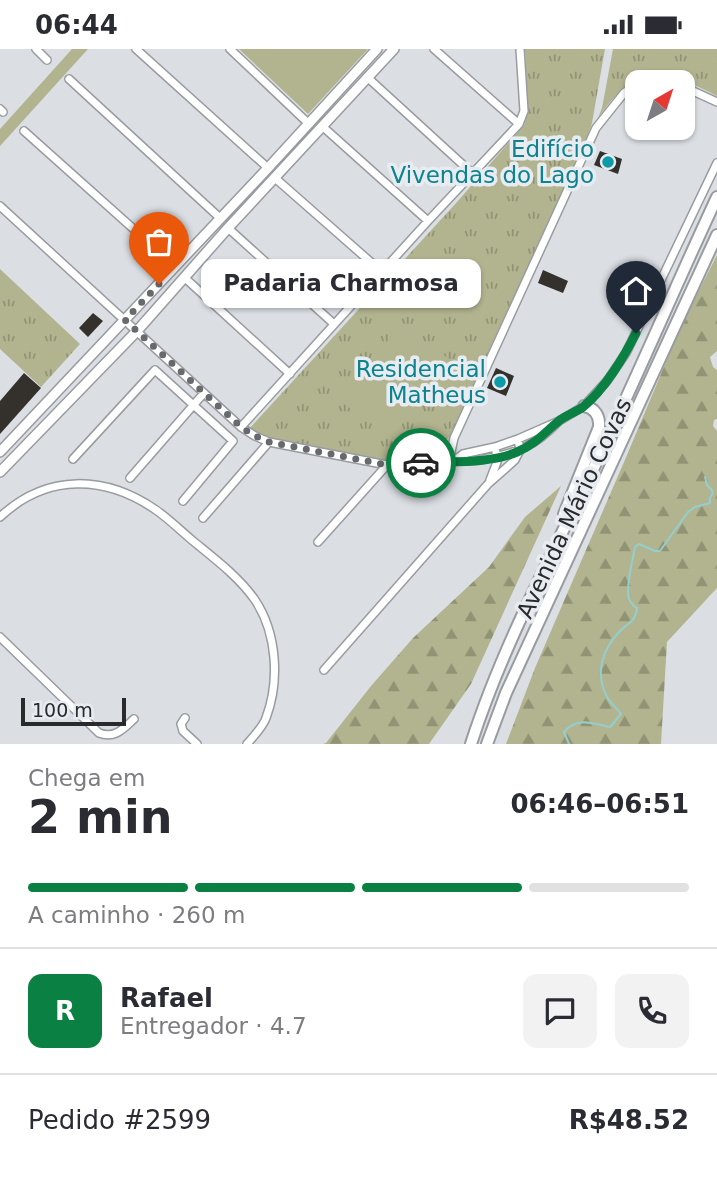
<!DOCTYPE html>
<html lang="pt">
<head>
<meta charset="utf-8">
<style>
  :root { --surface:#fff; --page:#f2f2f3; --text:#2b2b33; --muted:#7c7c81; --line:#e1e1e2; --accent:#0b8043 }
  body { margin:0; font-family:"DejaVu Sans",sans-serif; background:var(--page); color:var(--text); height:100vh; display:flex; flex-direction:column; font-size:26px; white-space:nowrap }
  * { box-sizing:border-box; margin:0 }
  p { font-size:23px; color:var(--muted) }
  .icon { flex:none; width:38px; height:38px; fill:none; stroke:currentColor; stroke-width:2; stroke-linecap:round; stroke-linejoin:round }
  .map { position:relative; height:695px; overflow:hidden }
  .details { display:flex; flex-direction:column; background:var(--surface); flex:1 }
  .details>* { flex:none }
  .needle { width:46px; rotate:39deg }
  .tools { position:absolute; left:625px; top:21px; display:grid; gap:14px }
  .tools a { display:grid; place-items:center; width:70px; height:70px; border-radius:14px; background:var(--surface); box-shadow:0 2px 5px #0004; font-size:35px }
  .scale { position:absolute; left:21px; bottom:18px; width:105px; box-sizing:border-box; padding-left:7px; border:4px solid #282a2c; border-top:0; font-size:19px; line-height:24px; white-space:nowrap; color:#282a2c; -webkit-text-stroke:5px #e8ecf1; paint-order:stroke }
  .pin { position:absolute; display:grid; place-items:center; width:60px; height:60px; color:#fff; margin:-72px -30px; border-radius:50% 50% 50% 0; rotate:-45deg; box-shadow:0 0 7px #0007 }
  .pin .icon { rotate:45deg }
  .courier { position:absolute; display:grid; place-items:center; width:70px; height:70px; margin:-35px; border:5px solid #0b8043; border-radius:50%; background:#fff; color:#222; box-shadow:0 2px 9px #0007 }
  .bubble { position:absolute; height:49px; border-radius:14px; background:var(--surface); box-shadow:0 2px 5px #0004; font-size:23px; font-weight:600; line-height:49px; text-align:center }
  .overview em { font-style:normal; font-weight:600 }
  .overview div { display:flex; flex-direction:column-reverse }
  .overview { display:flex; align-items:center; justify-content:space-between; height:119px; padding:0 28px }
  h1 { font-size:46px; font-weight:600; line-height:52px }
  .bar { display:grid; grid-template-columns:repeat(4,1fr); gap:10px 7px; align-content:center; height:84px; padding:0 28px }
  .bar i { height:9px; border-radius:5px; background:var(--line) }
  .bar .active { background:var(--accent) }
  .bar p { grid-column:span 4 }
  .line { display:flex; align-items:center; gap:18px; padding:0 28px; border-top:2px solid var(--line) }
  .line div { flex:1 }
  .round { display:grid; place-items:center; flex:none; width:74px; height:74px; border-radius:14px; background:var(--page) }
  .status { display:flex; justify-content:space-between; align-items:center; height:49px; padding:0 35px; background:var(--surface); direction:ltr }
  .status svg { height:19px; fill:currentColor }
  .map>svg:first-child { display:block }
  .grass { fill:url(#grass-tufts) }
  .forest { fill:url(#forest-firs) }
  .green { fill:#b2b48f }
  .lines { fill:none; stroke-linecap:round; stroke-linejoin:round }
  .stream { stroke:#93cfcf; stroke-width:2 }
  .building { fill:#34312d }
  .minor-casing { stroke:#989ca0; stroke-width:10 }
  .major-casing { stroke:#989ca0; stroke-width:12 }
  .highway-casing { stroke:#989ca0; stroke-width:14 }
  .minor { stroke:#fff; stroke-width:7 }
  .major { stroke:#fff; stroke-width:9 }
  .highway { stroke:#fff; stroke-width:10 }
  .done { stroke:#67696c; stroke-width:7; stroke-dasharray:0 12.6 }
  .route { stroke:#0b8043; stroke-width:9 }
  .culture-dot { fill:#0f9aa8; stroke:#e8ecf1; stroke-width:2.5 }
  .labels { text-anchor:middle; stroke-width:7; stroke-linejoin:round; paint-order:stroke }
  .culture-label { font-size:23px; fill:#0d838f; stroke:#e8ecf1; text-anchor:end }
  .street-label { font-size:23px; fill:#282a2c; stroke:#e8ecf1 }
</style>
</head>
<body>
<div class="status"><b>06:44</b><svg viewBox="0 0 49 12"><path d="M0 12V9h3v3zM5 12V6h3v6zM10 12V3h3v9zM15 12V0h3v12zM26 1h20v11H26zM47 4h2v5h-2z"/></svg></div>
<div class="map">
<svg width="717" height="695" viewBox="0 0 717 695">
  <defs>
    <pattern id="grass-tufts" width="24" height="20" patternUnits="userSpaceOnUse" patternTransform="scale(1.75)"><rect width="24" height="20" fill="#b2b48f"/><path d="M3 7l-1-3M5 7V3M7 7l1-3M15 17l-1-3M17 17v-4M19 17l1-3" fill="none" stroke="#919375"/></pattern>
    <pattern id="forest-firs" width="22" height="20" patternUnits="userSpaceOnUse" patternTransform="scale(1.75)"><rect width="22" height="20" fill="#b2b48f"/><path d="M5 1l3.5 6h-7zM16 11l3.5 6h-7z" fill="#919375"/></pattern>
  </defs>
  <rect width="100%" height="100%" fill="#dbdfe4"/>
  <path class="grass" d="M525,0H605L592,74L588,86L450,387L432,411L388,412L272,390L249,380L457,153L524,76L528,62Z
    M613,0H717V47C663,19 636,14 598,69L602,59Z
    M0,220L80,295L41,338L0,300Z"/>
  <path class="forest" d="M717,206V302L710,308L713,318L717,321V370L714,371L713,377L717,382V539L667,593L661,695H506L535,619L624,413L682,275Z
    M561,437L471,635L429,695H323L326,694L371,637L413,589L489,518L525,468Z"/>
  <path class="green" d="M72,0H88L0,97V80Z
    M239,0H368L308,65Z
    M400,275L448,309L392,389L344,355Z"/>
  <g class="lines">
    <path class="stream" d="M569,695L564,683C577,667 593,675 610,678L621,665C617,659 610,654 607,648C594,623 603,599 621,581C629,573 636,572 637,559C635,558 630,553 629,550C625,539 633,510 635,498L639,495L655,502H660L688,463L695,458L710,454V449L713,444L711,440L707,436L705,428"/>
  </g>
  <path class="building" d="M600,102L622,110L618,125L594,116Z
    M543,221L568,232L563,244L538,234Z
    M93,264L103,272L88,288L79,279Z
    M496,319L514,327L506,347L487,339Z
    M24,324L41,339L0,385V352Z"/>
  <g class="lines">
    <g class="minor-casing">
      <path id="minor" d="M36,0L47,11
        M136,0L268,119
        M230,0L309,75
        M434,0L519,75
        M367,28L473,125
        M69,30L220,169
        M643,33L658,31L672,33
        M682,37L717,53
        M0,60L3,63
        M322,77L428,172
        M24,82L175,217
        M275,129L382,223
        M0,157L241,378L255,387L269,393L387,416L455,411C465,413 474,411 484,410C518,404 535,397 559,372
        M228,179L334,275
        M185,229L290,325
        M241,378L428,172L519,75L524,62L520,0
        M73,410L155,321L233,392L183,452
        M455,411L463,405L495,398L518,390L559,372L584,357L607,332L626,304L717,114
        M449,412L454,389L596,79L624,44L637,35
        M130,429L204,344
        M490,431L497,413L496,403
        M0,468C47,424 105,426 156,461C169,470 181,482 193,492C215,510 239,528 255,551C277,584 280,632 266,669C263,678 253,688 247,695
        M203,469L269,393
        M318,493L387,416
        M0,588L99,684C115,690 123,680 134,670
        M324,621L488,435L515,411L520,401L518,390
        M185,669L181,675L183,682L197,695"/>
    </g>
    <g class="major-casing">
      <path id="major" d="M0,403L268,119L377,0
        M0,423L137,282L228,179L394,0"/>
    </g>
    <g class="highway-casing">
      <path id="highway" d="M564,465L599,378C600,367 595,359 584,357
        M471,695C502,598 552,506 596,414C638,326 676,236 717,148
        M487,695L506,644L717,186"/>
    </g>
    <use href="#minor" class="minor"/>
    <use href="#major" class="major"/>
    <use href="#highway" class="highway"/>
  </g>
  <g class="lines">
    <path class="done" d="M159,235L125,271L241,378L255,387L269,393L387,416L421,414"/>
    <path class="route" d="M421,414C451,412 489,415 517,403C536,395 545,383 560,371C567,366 576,363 583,358C604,341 624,308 636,284"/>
  </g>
  <g class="culture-dot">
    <circle cx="608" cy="113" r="7"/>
    <circle cx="500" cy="333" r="7"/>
  </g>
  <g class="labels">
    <g class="culture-label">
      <text x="594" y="108">Edifício<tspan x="594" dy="26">Vivendas do Lago</tspan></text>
      <text x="486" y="328">Residencial<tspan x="486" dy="26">Matheus</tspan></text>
    </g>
    <g class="street-label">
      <text transform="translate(574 459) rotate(-65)" y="8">Avenida Mário Covas</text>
    </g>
  </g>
</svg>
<div class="tools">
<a><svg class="needle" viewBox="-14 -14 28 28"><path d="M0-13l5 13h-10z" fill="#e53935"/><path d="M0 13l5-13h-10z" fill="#7c7c81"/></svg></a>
</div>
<div class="scale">100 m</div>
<div class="pin" style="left:159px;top:235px;background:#ea580c"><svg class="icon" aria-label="bag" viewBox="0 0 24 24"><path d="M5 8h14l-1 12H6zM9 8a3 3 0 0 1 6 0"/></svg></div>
<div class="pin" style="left:636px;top:284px;background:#1f2937"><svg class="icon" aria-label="home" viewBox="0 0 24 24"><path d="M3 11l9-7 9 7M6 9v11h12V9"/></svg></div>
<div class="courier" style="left:421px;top:414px"><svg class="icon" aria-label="car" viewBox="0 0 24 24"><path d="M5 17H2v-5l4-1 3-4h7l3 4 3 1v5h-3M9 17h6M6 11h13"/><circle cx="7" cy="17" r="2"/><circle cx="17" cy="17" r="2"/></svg></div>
<div class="bubble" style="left:201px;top:210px;width:280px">Padaria Charmosa</div>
</div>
<section class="details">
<div class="overview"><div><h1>2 min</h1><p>Chega em</p></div><em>06:46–06:51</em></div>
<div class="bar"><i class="active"></i><i class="active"></i><i class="active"></i><i></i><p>A caminho · 260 m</p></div>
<div class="line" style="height:126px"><b class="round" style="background:var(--accent);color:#fff">R</b><div><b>Rafael</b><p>Entregador · 4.7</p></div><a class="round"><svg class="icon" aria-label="chat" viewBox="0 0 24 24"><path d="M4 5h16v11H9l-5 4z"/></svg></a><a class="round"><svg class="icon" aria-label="phone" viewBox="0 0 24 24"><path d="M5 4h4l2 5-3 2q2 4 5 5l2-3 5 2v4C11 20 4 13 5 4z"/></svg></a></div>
<div class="line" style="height:91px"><div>Pedido #2599</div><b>R$48.52</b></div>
</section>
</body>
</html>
